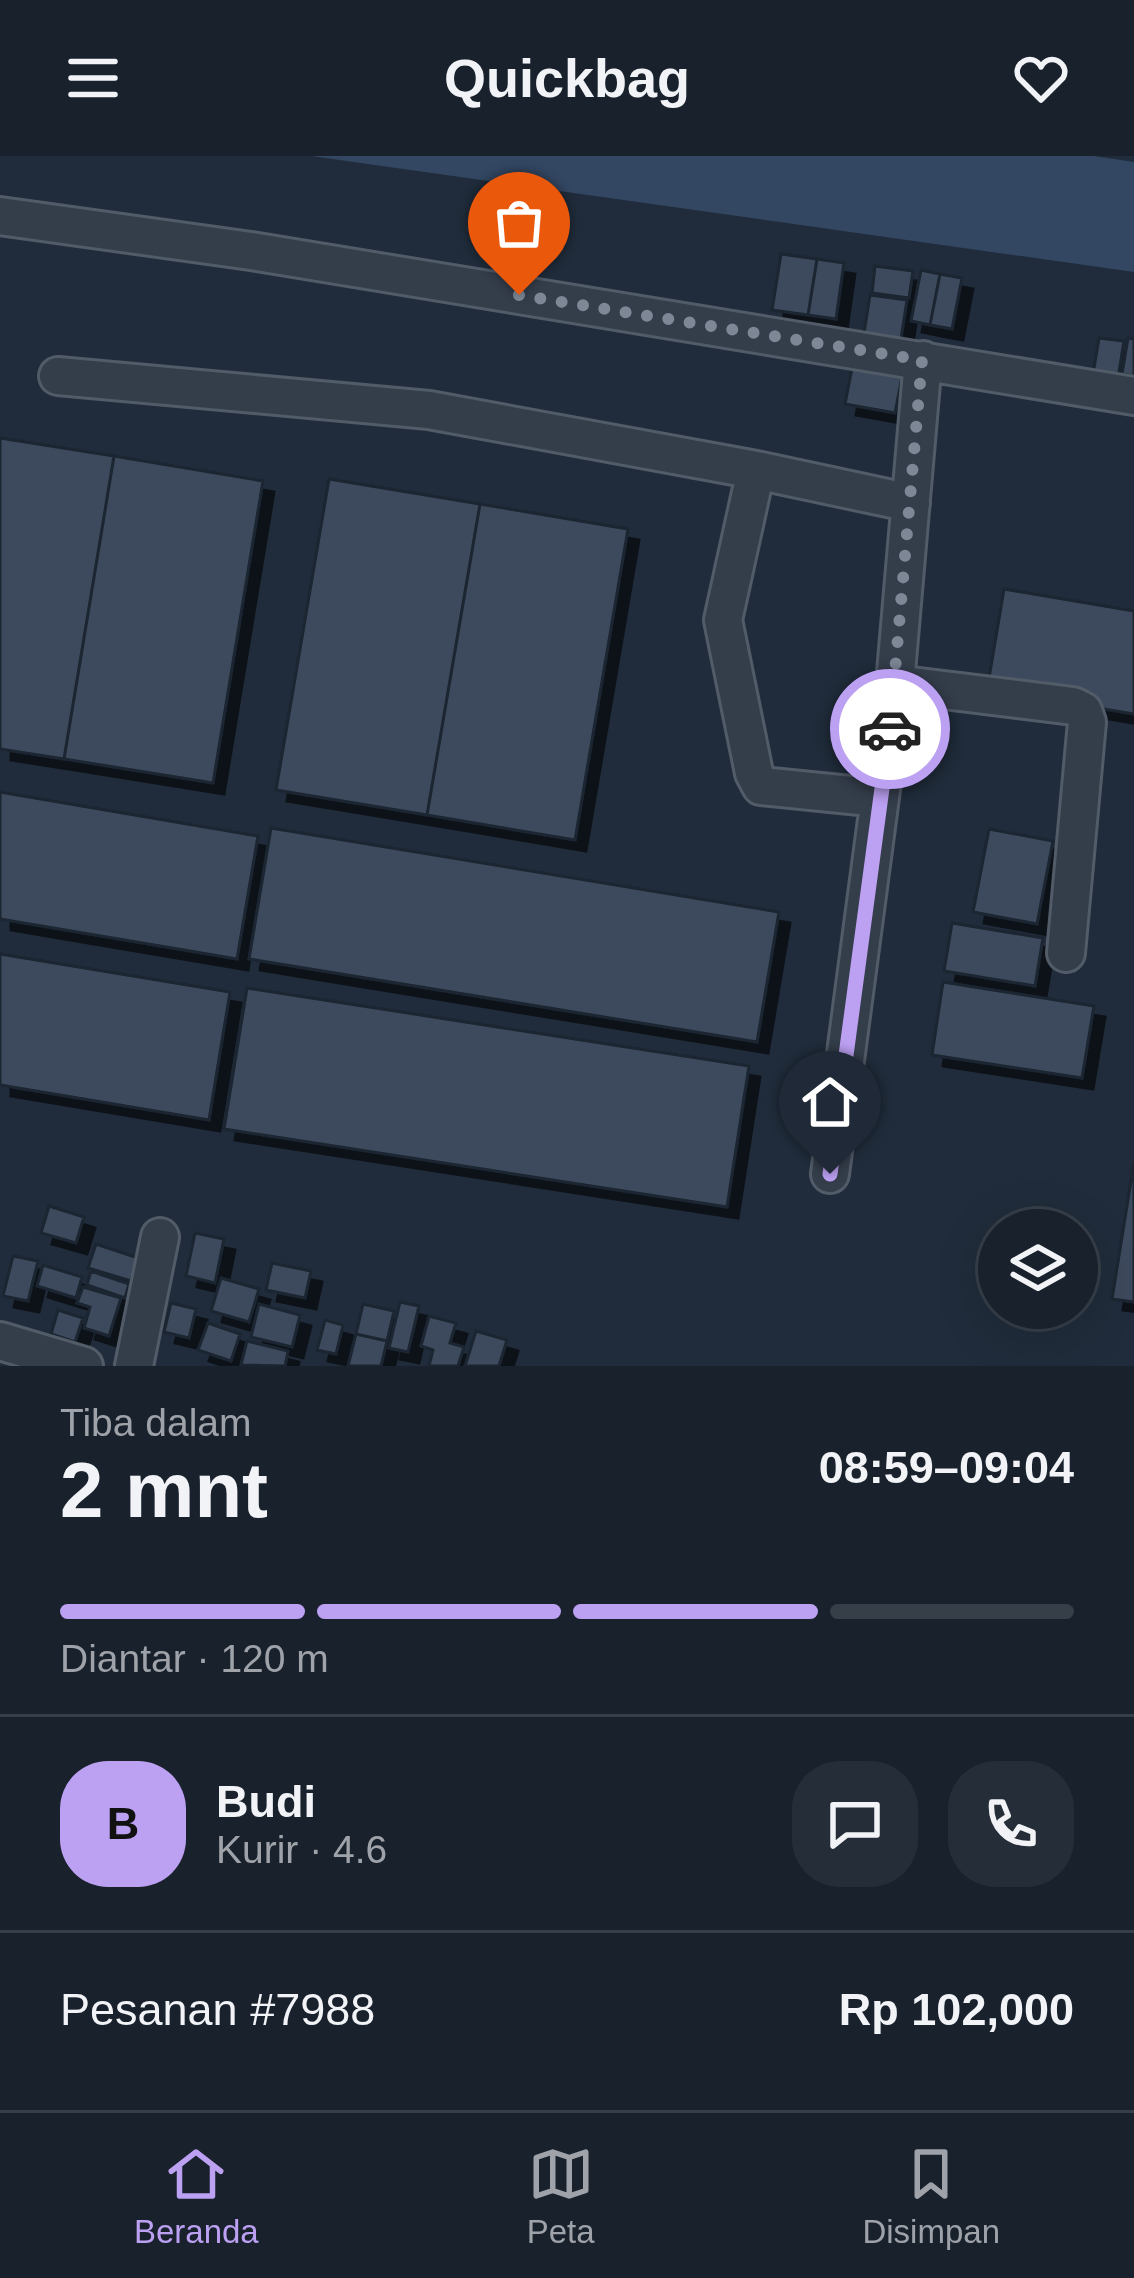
<!DOCTYPE html>
<html lang="id">
<head>
<meta charset="utf-8">
<style>
  :root { --surface:#18212c; --page:#252e38; --text:#f1f3f6; --muted:#9fa3a9; --line:#363e48; --accent:#bca0f2 }
  body { margin:0; font-family:Arial,sans-serif; background:var(--page); color:var(--text); height:100vh; display:flex; flex-direction:column; font-size:45px; white-space:nowrap }
  * { box-sizing:border-box; margin:0 }
  p { font-size:39px; color:var(--muted) }
  .icon { flex:none; width:66px; height:66px; fill:none; stroke:currentColor; stroke-width:2; stroke-linecap:round; stroke-linejoin:round }
  .map { position:relative; height:1210px; overflow:hidden }
  .details { display:flex; flex-direction:column; background:var(--surface); flex:1 }
  .details>* { flex:none }
  .fabs { position:absolute; left:978px; top:1053px; display:grid; gap:24px }
  .fabs a { display:grid; place-items:center; width:120px; height:120px; border-radius:50%; background:var(--surface); box-shadow:0 12px 48px #0002,0 0 0 3px var(--line); font-size:60px }
  .pin { position:absolute; display:grid; place-items:center; width:102px; height:102px; color:#fff; margin:-123px -51px; border-radius:50% 50% 50% 0; rotate:-45deg; box-shadow:0 0 12px #0007 }
  .pin .icon { rotate:45deg }
  .courier { position:absolute; display:grid; place-items:center; width:120px; height:120px; margin:-60px; border:9px solid #bca0f2; border-radius:50%; background:#fff; color:#222; box-shadow:0 3px 15px #0007 }
  .overview em { font-style:normal; font-weight:700 }
  .overview div { display:flex; flex-direction:column-reverse }
  .overview { display:flex; align-items:center; justify-content:space-between; height:204px; padding:0 60px }
  h1 { font-size:78px; font-weight:700; line-height:90px }
  .bar { display:grid; grid-template-columns:repeat(4,1fr); gap:18px 12px; align-content:center; height:144px; padding:0 60px }
  .bar i { height:15px; border-radius:9px; background:var(--line) }
  .bar .current { background:var(--accent) }
  .bar p { grid-column:span 4 }
  .line { display:flex; align-items:center; gap:30px; padding:0 60px; border-top:3px solid var(--line) }
  .line div { flex:1 }
  .round { display:grid; place-items:center; flex:none; width:126px; height:126px; border-radius:48px; background:var(--page) }
  header { display:flex; justify-content:space-between; align-items:center; height:156px; padding:0 60px; background:var(--surface); font-size:54px; font-weight:700 }
  .tabs { display:flex; justify-content:space-around; align-items:center; height:168px; border-top:3px solid var(--line); background:var(--surface); font-size:33px; color:var(--muted) }
  .tabs a { display:grid; justify-items:center; gap:6px }
  .tabs .current { color:var(--accent) }
  .map>svg:first-child { display:block }
  .water { fill:#334763 }
  .building { fill:#3c4a5b; stroke:#1b2531; stroke-width:3; filter:url(#shadow) }
  .lines { fill:none; stroke-linecap:round; stroke-linejoin:round }
  .minor-casing { stroke:#525b68; stroke-width:42 }
  .minor { stroke:#343e4b; stroke-width:36 }
  .done { stroke:#7d8796; stroke-width:12; stroke-dasharray:0 21.6 }
  .route { stroke:#bca0f2; stroke-width:15 }
</style>
</head>
<body>
<header><svg class="icon" aria-label="menu" viewBox="0 0 24 24"><path d="M4 6h16M4 12h16M4 18h16"/></svg>Quickbag<svg class="icon" aria-label="heart" viewBox="0 0 24 24"><path d="M12 20l-8-8c-3-5 5-10 8-4 3-6 11-1 8 4z"/></svg></header>
<div class="map">
<svg width="1134" height="1210" viewBox="0 0 1134 1210">
  <defs>
    <filter id="shadow"><feDropShadow dx="11" dy="11" stdDeviation="0" flood-color="#0009"/></filter>
  </defs>
  <rect width="100%" height="100%" fill="#202c3b"/>
  <path class="water" d="M311,0H1094L1134,6V116Z"/>
  <path class="building" d="M781,98L817,103L808,159L772,154Z
    M817,103L844,107L836,163L808,159Z
    M875,110L913,115L909,142L872,137Z
    M921,114L940,118L930,169L911,165Z
    M940,118L962,122L952,173L930,169Z
    M870,139L907,144L901,183L864,177Z
    M1099,182L1124,185L1118,222L1093,218Z
    M1128,182L1134,183V220L1122,218Z
    M852,212L902,221L895,257L845,248Z
    M0,282L114,300L64,603L0,593Z
    M114,300L263,325L213,627L64,603Z
    M329,323L480,348L427,659L276,634Z
    M480,348L628,373L575,684L427,659Z
    M1004,433L1134,455V558L987,534Z
    M0,636L258,680L237,803L0,763Z
    M271,672L779,756L757,886L249,803Z
    M989,673L1053,685L1037,768L973,756Z
    M952,767L1043,782L1035,830L944,815Z
    M0,798L230,836L209,964L0,929Z
    M943,826L1094,850L1082,922L932,899Z
    M247,832L749,910L727,1051L224,973Z
    M1134,1006V1146L1112,1143Z
    M49,1050L84,1061L76,1087L41,1077Z
    M195,1077L224,1083L215,1127L186,1120Z
    M96,1088L138,1102L131,1125L88,1112Z
    M13,1100L38,1105L28,1145L3,1140Z
    M272,1107L311,1115L305,1142L266,1134Z
    M43,1109L82,1121L76,1142L37,1130Z
    M91,1115L129,1128L125,1142L87,1129Z
    M221,1122L259,1133L249,1166L211,1155Z
    M83,1131L121,1142L109,1180L84,1172L90,1151L77,1147Z
    M400,1146L419,1150L408,1196L389,1192Z
    M171,1147L196,1153L189,1182L164,1176Z
    M259,1148L300,1159L292,1191L251,1181Z
    M363,1148L394,1155L387,1185L356,1178Z
    M58,1154L83,1162L75,1186L51,1178Z
    M429,1160L456,1167L450,1187L464,1191L458,1210H429L433,1194L421,1190Z
    M325,1164L343,1169L336,1198L317,1194Z
    M208,1167L240,1178L231,1205L198,1194Z
    M476,1175L507,1184L499,1210H465Z
    M356,1178L387,1185L381,1210H348Z
    M247,1185L288,1195L285,1210L241,1209Z"/>
  <g class="lines">
    <g class="minor-casing">
      <path id="minor" d="M0,60L251,95L1134,240
        M58,220L429,254L756,314L911,347
        M756,314L723,464L754,617L761,630L880,642
        M895,528L1073,550L1083,555L1087,566L1066,797
        M830,1018L895,528L923,204
        M0,1185L84,1210
        M134,1210L160,1081"/>
    </g>
    <use href="#minor" class="minor"/>
  </g>
  <g class="lines">
    <path class="done" d="M519,139L922,204L890,573"/>
    <path class="route" d="M830,1018L890,573"/>
  </g>
</svg>
<div class="fabs">
<a><svg class="icon" aria-label="layers" viewBox="0 0 24 24"><path d="M12 4l9 5-9 5-9-5zM3 14l9 5 9-5"/></svg></a>
</div>
<div class="pin" style="left:519px;top:139px;background:#ea580c"><svg class="icon" aria-label="bag" viewBox="0 0 24 24"><path d="M5 8h14l-1 12H6zM9 8a3 3 0 0 1 6 0"/></svg></div>
<div class="pin" style="left:830px;top:1018px;background:#1f2937"><svg class="icon" aria-label="home" viewBox="0 0 24 24"><path d="M3 11l9-7 9 7M6 9v11h12V9"/></svg></div>
<div class="courier" style="left:890px;top:573px"><svg class="icon" aria-label="car" viewBox="0 0 24 24"><path d="M5 17H2v-5l4-1 3-4h7l3 4 3 1v5h-3M9 17h6M6 11h13"/><circle cx="7" cy="17" r="2"/><circle cx="17" cy="17" r="2"/></svg></div>
</div>
<section class="details">
<div class="overview"><div><h1>2 mnt</h1><p>Tiba dalam</p></div><em>08:59–09:04</em></div>
<div class="bar"><i class="current"></i><i class="current"></i><i class="current"></i><i></i><p>Diantar · 120 m</p></div>
<div class="line" style="height:216px"><b class="round" style="background:var(--accent);color:#111">B</b><div><b>Budi</b><p>Kurir · 4.6</p></div><a class="round"><svg class="icon" aria-label="chat" viewBox="0 0 24 24"><path d="M4 5h16v11H9l-5 4z"/></svg></a><a class="round"><svg class="icon" aria-label="phone" viewBox="0 0 24 24"><path d="M5 4h4l2 5-3 2q2 4 5 5l2-3 5 2v4C11 20 4 13 5 4z"/></svg></a></div>
<div class="line" style="height:156px"><div>Pesanan #7988</div><b>Rp 102,000</b></div>
</section>
<nav class="tabs">
<a class="current"><svg class="icon" aria-label="home" viewBox="0 0 24 24"><path d="M3 11l9-7 9 7M6 9v11h12V9"/></svg>Beranda</a>
<a><svg class="icon" aria-label="map" viewBox="0 0 24 24"><path d="M3 6l6-2 6 2 6-2v14l-6 2-6-2-6 2zM9 4v14M15 6v14"/></svg>Peta</a>
<a><svg class="icon" aria-label="saved" viewBox="0 0 24 24"><path d="M7 4h10v16l-5-4-5 4z"/></svg>Disimpan</a>
</nav>
</body>
</html>
